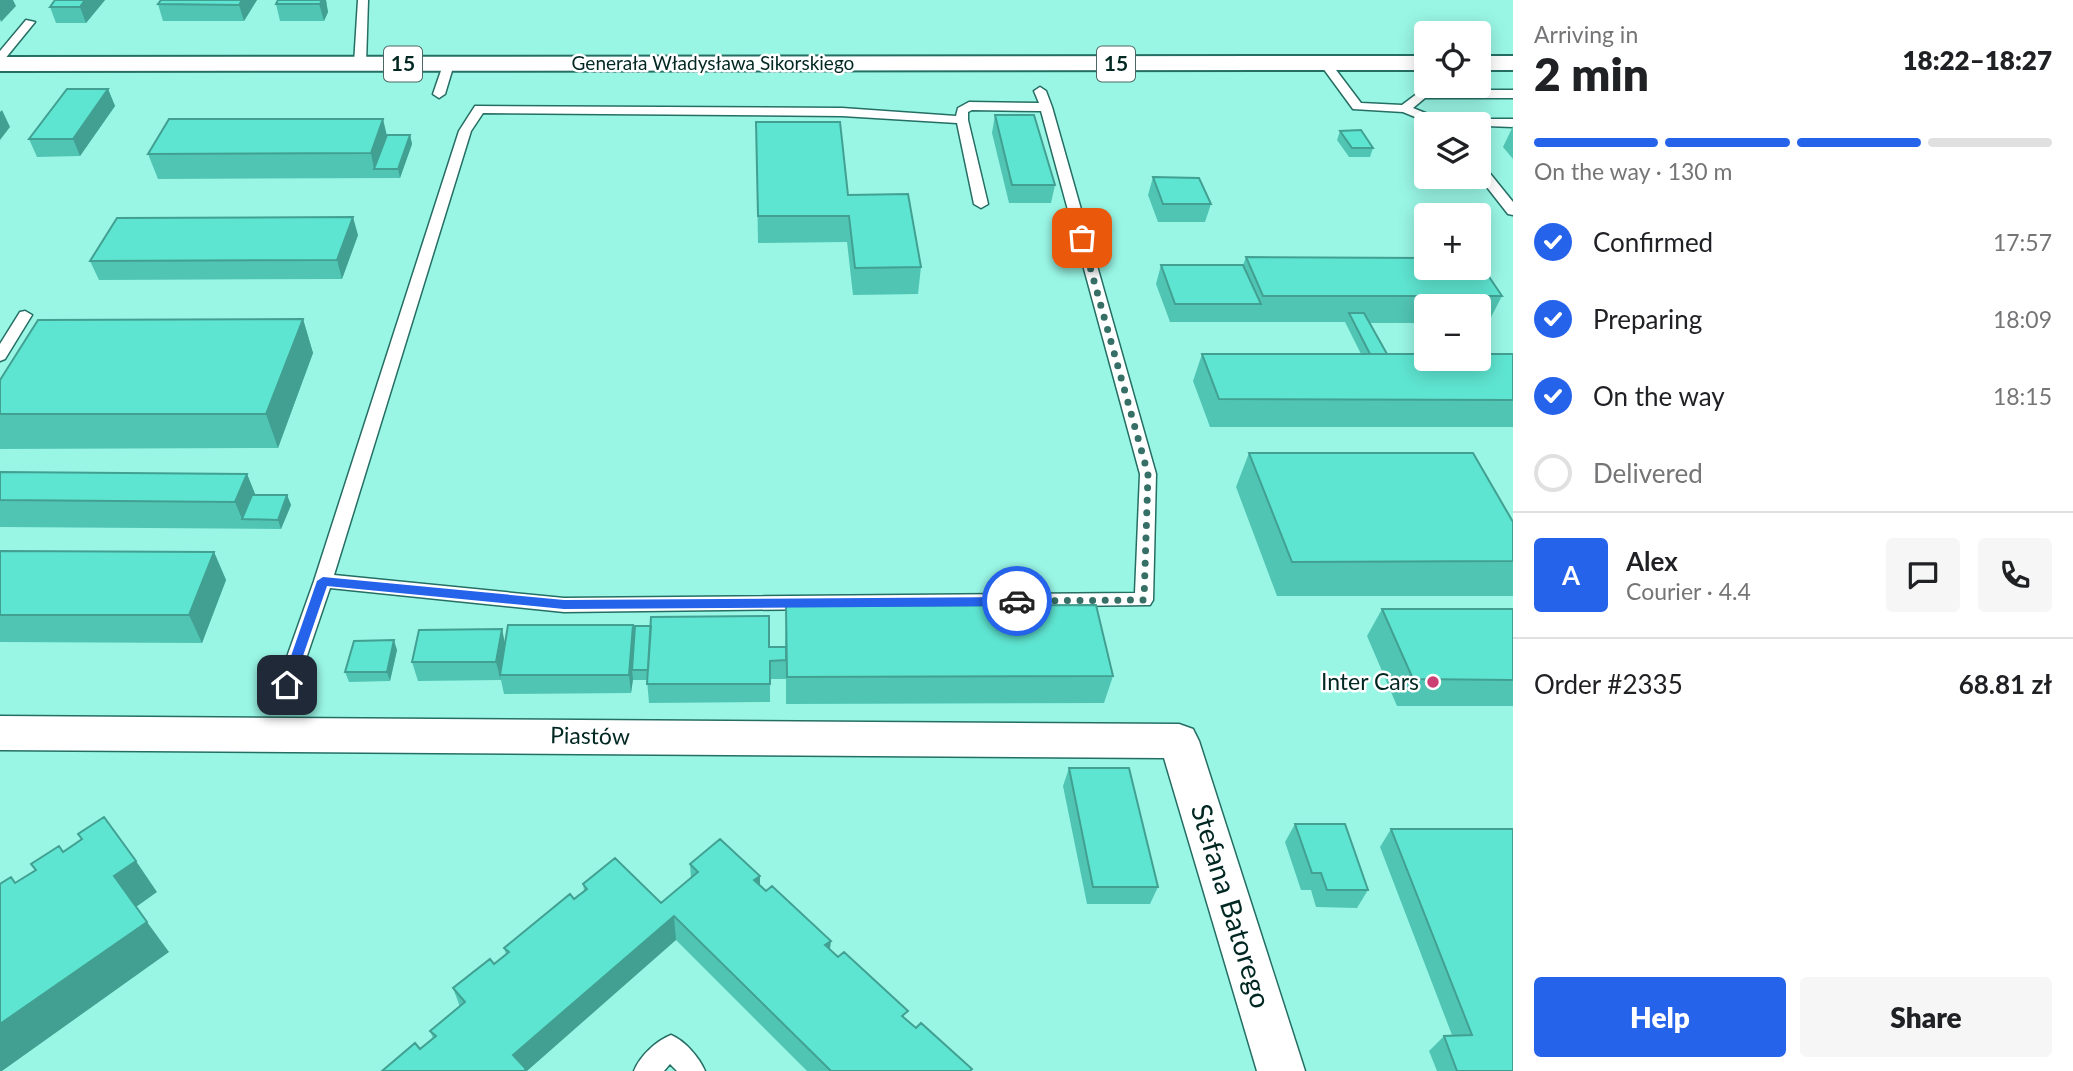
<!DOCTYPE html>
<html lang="en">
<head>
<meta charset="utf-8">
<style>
  :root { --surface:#fff; --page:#f6f6f6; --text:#202124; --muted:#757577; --line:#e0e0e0; --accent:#2563eb }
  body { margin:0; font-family:Lato,sans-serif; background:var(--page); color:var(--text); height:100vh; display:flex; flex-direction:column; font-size:26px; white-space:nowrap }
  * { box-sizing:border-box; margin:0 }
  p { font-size:23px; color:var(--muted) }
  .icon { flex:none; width:38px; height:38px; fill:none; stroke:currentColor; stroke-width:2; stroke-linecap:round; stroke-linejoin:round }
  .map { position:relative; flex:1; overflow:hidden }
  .details { display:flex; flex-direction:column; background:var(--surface); width:560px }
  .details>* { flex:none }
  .controls { position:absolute; left:1414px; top:21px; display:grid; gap:14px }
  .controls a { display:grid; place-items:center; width:77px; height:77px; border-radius:7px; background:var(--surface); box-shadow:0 4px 18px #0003; font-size:35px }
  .pin { position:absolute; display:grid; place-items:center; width:60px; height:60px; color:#fff; margin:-30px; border-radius:14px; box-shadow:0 4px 10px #0006 }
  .courier { position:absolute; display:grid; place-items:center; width:70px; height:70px; margin:-35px; border:5px solid #2563eb; border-radius:50%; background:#fff; color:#222; box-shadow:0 2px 9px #0007 }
  .head em { font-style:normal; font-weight:800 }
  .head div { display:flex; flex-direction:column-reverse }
  .head { display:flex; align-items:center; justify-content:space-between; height:119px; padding:0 21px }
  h1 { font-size:46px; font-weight:800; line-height:52px }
  .bar { display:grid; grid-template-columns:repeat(4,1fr); gap:10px 7px; align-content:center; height:84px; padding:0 21px }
  .bar i { height:9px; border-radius:5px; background:var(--line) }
  .bar .on { background:var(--accent) }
  .bar p { grid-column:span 4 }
  .line { display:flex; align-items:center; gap:18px; padding:0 21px; border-top:2px solid var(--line) }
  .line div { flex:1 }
  .round { display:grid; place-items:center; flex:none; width:74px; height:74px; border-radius:7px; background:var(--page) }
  ol { padding:0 21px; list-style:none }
  li { display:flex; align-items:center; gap:21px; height:77px }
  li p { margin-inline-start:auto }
  li .icon { padding:7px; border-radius:50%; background:var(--accent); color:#fff; stroke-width:4 }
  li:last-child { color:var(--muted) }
  li i { width:38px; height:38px; border:4px solid var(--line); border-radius:50% }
  .primary-button { display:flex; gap:14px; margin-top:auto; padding:14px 21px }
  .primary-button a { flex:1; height:80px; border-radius:7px; background:var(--accent); color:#fff; font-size:28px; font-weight:800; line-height:80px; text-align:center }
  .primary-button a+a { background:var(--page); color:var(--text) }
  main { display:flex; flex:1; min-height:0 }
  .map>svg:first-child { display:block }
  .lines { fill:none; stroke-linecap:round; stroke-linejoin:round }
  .lane-casing { stroke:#256e64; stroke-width:3 }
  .street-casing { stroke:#256e64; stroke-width:3 }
  .primary-casing { stroke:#256e64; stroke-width:4 }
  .lane { fill:#fff; fill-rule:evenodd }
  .street { fill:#fff; fill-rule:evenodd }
  .primary { fill:#fff; fill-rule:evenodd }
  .wall { fill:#51c5b4 }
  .shaded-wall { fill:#42a092 }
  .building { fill:#5ee5d1; stroke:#42a092; stroke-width:2 }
  .route { fill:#2563eb }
  .done { stroke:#366f66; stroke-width:7; stroke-dasharray:0 12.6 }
  .poi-dot { fill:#cb3f73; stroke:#fff; stroke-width:2.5 }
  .labels { text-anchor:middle; stroke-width:5; stroke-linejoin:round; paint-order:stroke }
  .far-street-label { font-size:19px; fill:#002721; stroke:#fff }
  .shield { fill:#fff; stroke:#4c6864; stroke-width:2 }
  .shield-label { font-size:21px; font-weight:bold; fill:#002721 }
  .poi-label { font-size:23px; fill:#002721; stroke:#fff; text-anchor:end }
  .street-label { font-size:23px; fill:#002721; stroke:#fff }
  .near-street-label { font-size:28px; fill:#002721; stroke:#fff }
</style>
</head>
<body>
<main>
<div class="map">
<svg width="1513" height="1071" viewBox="0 0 1513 1071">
  <rect width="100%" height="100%" fill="#99f6e5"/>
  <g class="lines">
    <g class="lane-casing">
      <path id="lane" d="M358,0H368L366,64L360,67L354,64Z
        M26,20L35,22L4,60L0,61V51Z
        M444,62L454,64L445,94L439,98L433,94Z
        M1322,62H1330L1361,103L1402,105L1422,90H1513V98H1425L1413,108L1440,119H1513V127L1432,124L1403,112L1353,109L1320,64Z
        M1040,87L1046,91L1052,107L1156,474L1153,600L1150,605L564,612L330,588L297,685L294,690L287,693L280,690L277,685L314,581L459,131L475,106L842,108L956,116L958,108L969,102L1039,103L1034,91ZM972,110L1041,111L1140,474L1135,593L564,598L334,575L471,131L483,113L842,116L957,123L974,204L981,208L988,204L968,120V112Z
        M1479,165L1484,166L1513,202V215L1508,214L1479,177Z
        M25,311L32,315L5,359L0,361V344L20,312Z
        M671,1035C685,1041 699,1057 705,1071H677L670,1064L664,1071H634C640,1056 656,1041 671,1035Z"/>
    </g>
    <g class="street-casing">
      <path id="street" d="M0,716L1179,724L1193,729L1199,741L1305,1071H1257L1164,758L0,750Z"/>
    </g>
    <g class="primary-casing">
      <path id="primary" d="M1426,56V70L0,71V57Z
        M1479,56H1513V70H1479Z"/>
    </g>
    <use href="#lane" class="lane"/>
    <use href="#street" class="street"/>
    <use href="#primary" class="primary"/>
  </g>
  <path class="wall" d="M105,0L86,23H56L50,7Z
    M161,0H257L244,21H163L158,4Z
    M327,2L326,4L328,12L324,21H280L276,4Z
    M108,89L115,106L80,156L37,157L29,139Z
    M995,115L1055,185L1051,203H1009L992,133Z
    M756,122L848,195L921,267L918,294L853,295L847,242L758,243Z
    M1513,126V159L1503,147Z
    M1340,131L1373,148L1370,157H1349L1337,140Z
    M387,135H410L412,144L400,178L158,179L148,154Z
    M1153,177L1211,204L1205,222H1158L1148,195Z
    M358,235L342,279L99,280L90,261Z
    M1246,257L1502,296L1488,323H1479V306H1426V323H1370L1387,354H1513V427H1210L1193,381L1202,354H1361L1345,322H1170L1156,284L1161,265H1243Z
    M303,319L313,353L278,448L0,449V414Z
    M1249,453L1513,522V596H1277L1236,487Z
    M0,472L247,474L255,495H287L291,505L281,529L0,527Z
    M0,551L214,552L226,580L202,643L0,642Z
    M786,606L1113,676L1104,703L786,704V679H770V702L649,703L647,680H633V679L631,693L504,694L501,680L418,681L412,662L505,643L635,636L769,647H785Z
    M1382,609H1513V706H1397L1367,636Z
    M397,650L390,681L349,682L345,672Z
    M1069,768L1158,887L1150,904H1087L1063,786Z
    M1295,824L1368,890L1357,908L1316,907L1311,890H1301L1285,842Z
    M1391,829L1513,1071H1437L1429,1051L1444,1036L1452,1035L1380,847Z
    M690,864L760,885L916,1028L972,1069L971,1071H807L676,940L420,1049L433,1038L430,1031L460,1007L453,988L494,964L506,954L504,948L584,891L583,884L661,903L691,878Z"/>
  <path class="shaded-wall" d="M0,0H13L16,6L1,22L0,19Z
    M85,0H105L86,23L80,7Z
    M242,0H257L244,21L239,5Z
    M318,0H326L328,12L324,21Z
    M108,89L115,106L80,156L73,139Z
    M2,110L10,127L0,140V112Z
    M383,119L389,144L374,169L371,153Z
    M410,135L412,144L400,178L398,169Z
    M353,217L358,235L342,279L337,260Z
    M303,319L313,353L278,448L266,414Z
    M247,474L258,501L242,519L235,502Z
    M287,495L291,505L281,529L278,520Z
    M214,552L226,580L202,643L189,615Z
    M633,625L635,644L632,670L633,679L631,693L629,675Z
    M502,629L506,648L500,675L501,681L496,662Z
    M394,640L397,650L390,681L387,672Z
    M136,861L157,892L136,907L114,876Z
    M760,876V901L754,880Z
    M674,916L676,940L527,1071H518L513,1055Z
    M147,922L169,952L2,1071H0V1024Z
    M831,941L828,965L825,945Z"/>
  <path class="building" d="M55,0H85L80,7H50Z
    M161,0H242L239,5L158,4Z
    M278,0H322L320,4H276Z
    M67,89H108L73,139H29Z
    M995,115H1034L1055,185H1012Z
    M169,119H383L371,153L148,154Z
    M756,122H840L848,195L908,194L921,267L855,268L849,216H758Z
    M1361,130L1373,148H1352L1340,131Z
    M387,135H410L398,169H374Z
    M1153,177L1199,178L1211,204H1163Z
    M353,217L337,260L90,261L117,218Z
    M1246,257L1426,258V268H1479V262L1502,296H1263Z
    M1161,265H1243L1261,304H1175Z
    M1349,313H1364L1387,354H1370Z
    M303,319L266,414H0V380L38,320Z
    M1202,354H1426V359H1479V354H1513V400L1219,399Z
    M1249,453H1473L1513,522V561L1292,562Z
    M0,472L247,474L235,502L0,500Z
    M252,495H287L278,520L242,519Z
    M0,551L214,552L189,615H0Z
    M1096,605L1113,676L787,677L786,606Z
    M1382,609H1513V680L1413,679Z
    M769,616V647H786V660L770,661V684H647L651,617Z
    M508,625H633L629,675H500Z
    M635,626H651L648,670H632Z
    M502,629L496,662H412L419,630Z
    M394,640L387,672H345L354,641Z
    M1069,768H1129L1158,887H1093Z
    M104,817L136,861L114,876L147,922L0,1024V884L11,877L15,883L36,870L31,864L59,846L63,852L82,839L78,834Z
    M1295,824H1345L1368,890H1327L1321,873H1312Z
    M1391,829H1513V1071H1457L1444,1036L1472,1035Z
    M720,839L760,876L754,880L766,891L772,886L831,941L825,945L838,957L844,952L908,1011L902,1016L916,1028L921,1023L972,1069L970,1071H831L674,916L513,1055L526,1069L524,1071H382L415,1043L420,1049L436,1036L430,1031L465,1002L453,988L490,959L494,964L509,952L504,948L570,894L574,899L587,889L583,884L615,858L661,903L698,872L690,864Z"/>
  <path class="route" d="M323,577L564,600L1017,597L1023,601L1017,606L564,609L327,586L293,685L287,690L283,689L281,685L317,581Z"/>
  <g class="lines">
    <path class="done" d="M1017,601L1144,600L1148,474L1082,238"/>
  </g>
  <circle class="poi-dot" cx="1433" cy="682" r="7"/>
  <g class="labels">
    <g class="far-street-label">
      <text x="713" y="70">Generała Władysława Sikorskiego</text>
    </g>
    <g class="shield">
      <rect x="384" y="46.5" width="38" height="35" rx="5"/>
      <rect x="1097" y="46.5" width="38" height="35" rx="5"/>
    </g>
    <g class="shield-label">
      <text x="403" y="71">15</text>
      <text x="1116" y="71">15</text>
    </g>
    <g class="poi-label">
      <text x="1419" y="690">Inter Cars</text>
    </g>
    <g class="street-label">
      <text transform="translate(590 736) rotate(1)" y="8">Piastów</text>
    </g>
    <g class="near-street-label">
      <text transform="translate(1231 906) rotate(73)" y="10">Stefana Batorego</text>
    </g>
  </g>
</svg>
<div class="controls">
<a><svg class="icon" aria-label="locate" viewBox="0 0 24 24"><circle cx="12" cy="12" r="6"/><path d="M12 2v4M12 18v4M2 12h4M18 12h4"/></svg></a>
<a><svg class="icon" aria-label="layers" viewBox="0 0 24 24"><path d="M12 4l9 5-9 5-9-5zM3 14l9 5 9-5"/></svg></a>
<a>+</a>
<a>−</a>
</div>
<div class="pin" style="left:1082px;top:238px;background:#ea580c"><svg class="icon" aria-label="bag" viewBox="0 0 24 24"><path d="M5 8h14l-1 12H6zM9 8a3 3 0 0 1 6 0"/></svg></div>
<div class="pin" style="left:287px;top:685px;background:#1f2937"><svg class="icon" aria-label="home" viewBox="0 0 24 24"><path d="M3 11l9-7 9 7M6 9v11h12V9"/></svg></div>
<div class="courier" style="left:1017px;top:601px"><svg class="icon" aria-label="car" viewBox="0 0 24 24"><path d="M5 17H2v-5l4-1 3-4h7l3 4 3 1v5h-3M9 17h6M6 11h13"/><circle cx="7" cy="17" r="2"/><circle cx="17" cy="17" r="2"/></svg></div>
</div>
<section class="details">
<div class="head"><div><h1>2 min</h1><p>Arriving in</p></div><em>18:22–18:27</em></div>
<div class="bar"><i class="on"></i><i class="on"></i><i class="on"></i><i></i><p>On the way · 130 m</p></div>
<ol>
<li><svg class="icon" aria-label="check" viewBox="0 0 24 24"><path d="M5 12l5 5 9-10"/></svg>Confirmed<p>17:57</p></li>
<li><svg class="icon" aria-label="check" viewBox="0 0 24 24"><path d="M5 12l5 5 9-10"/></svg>Preparing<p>18:09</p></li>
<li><svg class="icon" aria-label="check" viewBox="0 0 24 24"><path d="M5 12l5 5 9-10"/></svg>On the way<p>18:15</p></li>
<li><i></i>Delivered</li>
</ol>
<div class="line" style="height:126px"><b class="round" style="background:var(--accent);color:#fff">A</b><div><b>Alex</b><p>Courier · 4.4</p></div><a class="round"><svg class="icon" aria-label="chat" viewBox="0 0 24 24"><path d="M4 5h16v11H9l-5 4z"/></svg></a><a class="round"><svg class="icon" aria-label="phone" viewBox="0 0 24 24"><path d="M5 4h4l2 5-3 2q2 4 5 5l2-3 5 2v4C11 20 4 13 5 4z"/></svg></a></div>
<div class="line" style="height:91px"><div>Order #2335</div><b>68.81 zł</b></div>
<div class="primary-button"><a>Help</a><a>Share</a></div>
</section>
</main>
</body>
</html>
